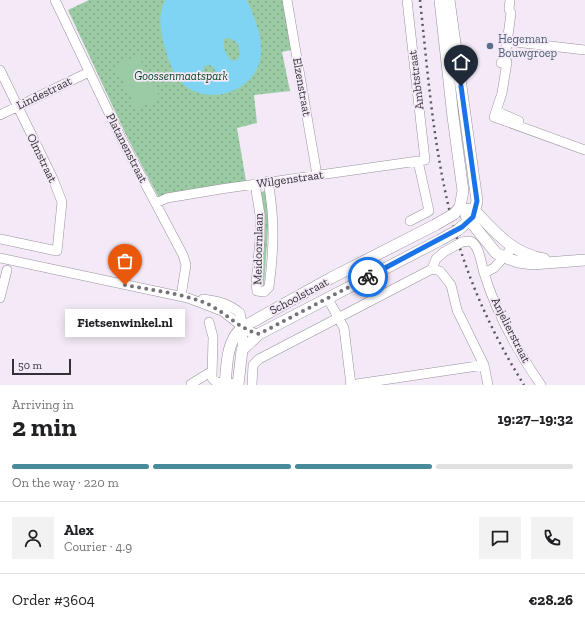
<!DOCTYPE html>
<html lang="en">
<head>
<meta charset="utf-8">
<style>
  :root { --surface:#fff; --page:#f2f2f2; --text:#202124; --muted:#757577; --line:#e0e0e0; --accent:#488b9b }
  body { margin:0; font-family:"Zilla Slab",serif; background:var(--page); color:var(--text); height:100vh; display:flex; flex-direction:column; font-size:15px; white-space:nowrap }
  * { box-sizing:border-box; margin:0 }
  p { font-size:13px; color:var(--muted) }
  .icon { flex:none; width:22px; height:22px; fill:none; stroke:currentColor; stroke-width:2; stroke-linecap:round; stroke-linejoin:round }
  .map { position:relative; height:385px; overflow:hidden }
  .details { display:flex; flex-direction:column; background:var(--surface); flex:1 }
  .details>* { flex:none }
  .scale { position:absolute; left:12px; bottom:10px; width:59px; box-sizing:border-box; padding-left:4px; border:2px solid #343035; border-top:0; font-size:11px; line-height:14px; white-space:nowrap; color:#343035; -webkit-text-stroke:3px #f4eaf7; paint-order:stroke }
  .pin { position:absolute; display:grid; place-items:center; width:34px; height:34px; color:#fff; margin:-41px -17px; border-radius:50% 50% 50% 0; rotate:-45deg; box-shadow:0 0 4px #0007 }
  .pin .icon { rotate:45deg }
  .courier { position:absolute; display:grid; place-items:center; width:40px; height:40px; margin:-20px; border:3px solid #1a73e8; border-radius:50%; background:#fff; color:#222; box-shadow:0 1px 5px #0007 }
  .bubble { position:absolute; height:28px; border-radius:0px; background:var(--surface); box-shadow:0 2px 10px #0003; font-size:13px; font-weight:800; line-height:28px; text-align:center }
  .head em { font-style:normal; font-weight:800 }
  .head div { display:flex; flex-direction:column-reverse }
  .head { display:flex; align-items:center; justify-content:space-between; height:68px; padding:0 12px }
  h1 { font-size:26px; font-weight:800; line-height:30px }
  .bar { display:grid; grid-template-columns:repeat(4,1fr); gap:6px 4px; align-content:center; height:48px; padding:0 12px }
  .bar i { height:5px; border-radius:3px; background:var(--line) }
  .bar .current { background:var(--accent) }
  .bar p { grid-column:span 4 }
  .line { display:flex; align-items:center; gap:10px; padding:0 12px; border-top:1px solid var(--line) }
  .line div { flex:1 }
  .round { display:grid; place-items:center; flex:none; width:42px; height:42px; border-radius:0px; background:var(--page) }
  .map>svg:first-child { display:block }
  .grass { fill:url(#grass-tufts) }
  .park { fill:url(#park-dots) }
  .pitch { fill:#9bcba5 }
  .water { fill:#7fd4f4; fill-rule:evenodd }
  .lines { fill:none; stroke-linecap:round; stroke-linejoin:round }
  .minor-casing { stroke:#988f9b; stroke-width:10 }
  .major-casing { stroke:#988f9b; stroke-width:12 }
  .minor { stroke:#fff; stroke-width:9 }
  .major { stroke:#fff; stroke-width:11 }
  .rail { stroke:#5a545b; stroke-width:2.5; stroke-dasharray:2 4; stroke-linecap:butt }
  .minor-bridge-casing { stroke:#988f9b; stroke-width:10; stroke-linecap:butt }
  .major-bridge-casing { stroke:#988f9b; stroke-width:12; stroke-linecap:butt }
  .minor-bridge { stroke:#fff; stroke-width:9 }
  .major-bridge { stroke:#fff; stroke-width:11 }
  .done { stroke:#777179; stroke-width:4; stroke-dasharray:0 7.2 }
  .route { stroke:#1a73e8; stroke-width:5 }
  .service-dot { fill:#5c6f8a; stroke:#f4eaf7; stroke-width:1.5 }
  .labels { text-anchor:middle; stroke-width:3.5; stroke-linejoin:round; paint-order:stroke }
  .service-label { font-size:12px; fill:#4e5e75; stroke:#f4eaf7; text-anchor:start }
  .park-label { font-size:12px; font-style:italic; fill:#05441e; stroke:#f4eaf7 }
  .street-label { font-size:12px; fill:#343035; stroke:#f4eaf7 }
</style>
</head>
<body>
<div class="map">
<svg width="585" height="385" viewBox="0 0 585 385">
  <defs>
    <pattern id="grass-tufts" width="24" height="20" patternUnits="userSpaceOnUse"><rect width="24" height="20" fill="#9bcba5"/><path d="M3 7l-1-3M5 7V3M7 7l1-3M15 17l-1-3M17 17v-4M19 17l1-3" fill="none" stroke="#7fa587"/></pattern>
    <pattern id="park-dots" width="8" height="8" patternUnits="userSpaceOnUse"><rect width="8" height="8" fill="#9bcba5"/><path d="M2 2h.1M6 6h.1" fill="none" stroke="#7fa587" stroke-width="1.8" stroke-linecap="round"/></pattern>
  </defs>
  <rect width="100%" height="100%" fill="#f4eaf7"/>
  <path class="grass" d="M264,191L266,192L269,214L264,286L260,284C262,255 270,221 260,193Z"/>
  <path class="park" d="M89,0H283L291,50L282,52L290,91L254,95L257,123L237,128L246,181L159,198L126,135L68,10Z"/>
  <path class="pitch" d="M138,55L160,98L137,109L115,66Z"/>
  <path class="water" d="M165,0H247C254,17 262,34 261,53C259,92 205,109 180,81C171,71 168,57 164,45C160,30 158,14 165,0ZM228,38C239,41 238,44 240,55L236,61L231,60C225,54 223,47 224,39ZM209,65L212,66L220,77L219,80H211L203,72L204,66Z"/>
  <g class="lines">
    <g class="minor-casing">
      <path id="minor" d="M55,0L121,138L183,255L186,265L181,296
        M287,0L317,175
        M507,41L585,50
        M505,58L507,62L502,93L494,117L585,150
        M501,63L505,58L511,13L509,9L510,0
        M0,70L53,179L62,202L57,251L0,239
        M496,111L519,121
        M0,115L89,72
        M255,184L260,215V239L256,284L257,291L264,292L269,287C274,248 275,220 268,181
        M156,203L167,198L221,189L425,160L407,0
        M410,221L429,211L418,161
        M462,242L470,241C480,245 481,264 484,273C496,312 518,352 541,385
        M0,258L188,298L222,311L243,327L250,332L259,334
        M432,269L440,271L451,285L457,310L484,365L488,385
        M484,273L494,268L512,248
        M0,298L7,270
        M203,299C218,301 228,303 240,313L243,327L242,350
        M328,299L344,328L351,385
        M209,322L213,337L212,378L216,382L238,384
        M191,384L212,371
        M252,385L253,365L259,359L432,269L436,259L444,252
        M350,385L484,365"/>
    </g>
    <g class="major-casing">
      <path id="major" d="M440,0L453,117L463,191L460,207L454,214
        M449,0L477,201L473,217L458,230
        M469,209L475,211C496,233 513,254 544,259
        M466,216L496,253L504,257L518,262L533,264L585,260
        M225,385C227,366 226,340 243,327L331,278L435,225
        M238,385L242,350L259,334L440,240"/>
    </g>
    <use href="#minor" class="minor"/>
    <use href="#major" class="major"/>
    <path class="rail" d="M420,0C427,65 432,131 446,195C460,263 488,327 524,385"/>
    <g class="minor-bridge-casing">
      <path id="minor-bridge" d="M444,252L462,242"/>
    </g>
    <g class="major-bridge-casing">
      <path id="major-bridge" d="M435,225L454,214
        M440,240L458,230"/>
    </g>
    <use href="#minor-bridge" class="minor-bridge"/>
    <use href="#major-bridge" class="major-bridge"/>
  </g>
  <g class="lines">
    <path class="done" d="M125,285C150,290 179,293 203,302C224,310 238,329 259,334L368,277"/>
    <path class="route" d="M368,277L462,227L473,217L477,201L461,86"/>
  </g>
  <circle class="service-dot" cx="490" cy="46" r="4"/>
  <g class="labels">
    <g class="service-label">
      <text x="498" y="43">Hegeman<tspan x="498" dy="14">Bouwgroep</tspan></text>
    </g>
    <g class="park-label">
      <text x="181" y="80">Goossenmaatspark</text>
    </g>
    <g class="street-label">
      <text transform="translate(416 80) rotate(-97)" y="4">Ambtstraat</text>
      <text transform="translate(302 87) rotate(80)" y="4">Elzenstraat</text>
      <text transform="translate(44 93) rotate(-26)" y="4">Lindestraat</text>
      <text transform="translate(127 148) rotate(63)" y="4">Platanenstraat</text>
      <text transform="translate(42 158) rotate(64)" y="4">Olmstraat</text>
      <text transform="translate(290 179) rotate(-8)" y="4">Wilgenstraat</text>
      <text transform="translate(258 249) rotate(-89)" y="4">Meidoornlaan</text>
      <text transform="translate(299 296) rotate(-28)" y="4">Schoolstraat</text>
      <text transform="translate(511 330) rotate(63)" y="4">Anjelierstraat</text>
    </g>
  </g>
</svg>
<div class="scale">50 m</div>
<div class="pin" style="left:125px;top:285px;background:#ea580c"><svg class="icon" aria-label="bag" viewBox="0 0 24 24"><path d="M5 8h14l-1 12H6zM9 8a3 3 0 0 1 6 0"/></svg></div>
<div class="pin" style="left:461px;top:86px;background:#1f2937"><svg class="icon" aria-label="home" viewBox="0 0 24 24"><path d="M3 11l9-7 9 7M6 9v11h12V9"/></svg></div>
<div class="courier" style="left:368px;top:277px"><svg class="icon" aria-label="bike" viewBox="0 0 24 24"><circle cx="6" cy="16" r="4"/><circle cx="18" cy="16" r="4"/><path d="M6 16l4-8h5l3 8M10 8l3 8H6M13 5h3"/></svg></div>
<div class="bubble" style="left:65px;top:309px;width:120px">Fietsenwinkel.nl</div>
</div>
<section class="details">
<div class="head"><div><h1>2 min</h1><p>Arriving in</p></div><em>19:27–19:32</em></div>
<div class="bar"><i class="current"></i><i class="current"></i><i class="current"></i><i></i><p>On the way · 220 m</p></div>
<div class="line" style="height:72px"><a class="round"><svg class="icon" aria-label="person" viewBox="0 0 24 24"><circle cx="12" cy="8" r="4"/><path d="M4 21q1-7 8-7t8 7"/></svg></a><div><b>Alex</b><p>Courier · 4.9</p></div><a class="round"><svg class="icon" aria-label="chat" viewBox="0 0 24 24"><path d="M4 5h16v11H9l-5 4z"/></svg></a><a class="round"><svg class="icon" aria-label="phone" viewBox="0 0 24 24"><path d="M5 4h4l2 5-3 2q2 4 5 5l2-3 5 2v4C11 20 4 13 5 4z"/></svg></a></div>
<div class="line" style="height:52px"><div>Order #3604</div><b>€28.26</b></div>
</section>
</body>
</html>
